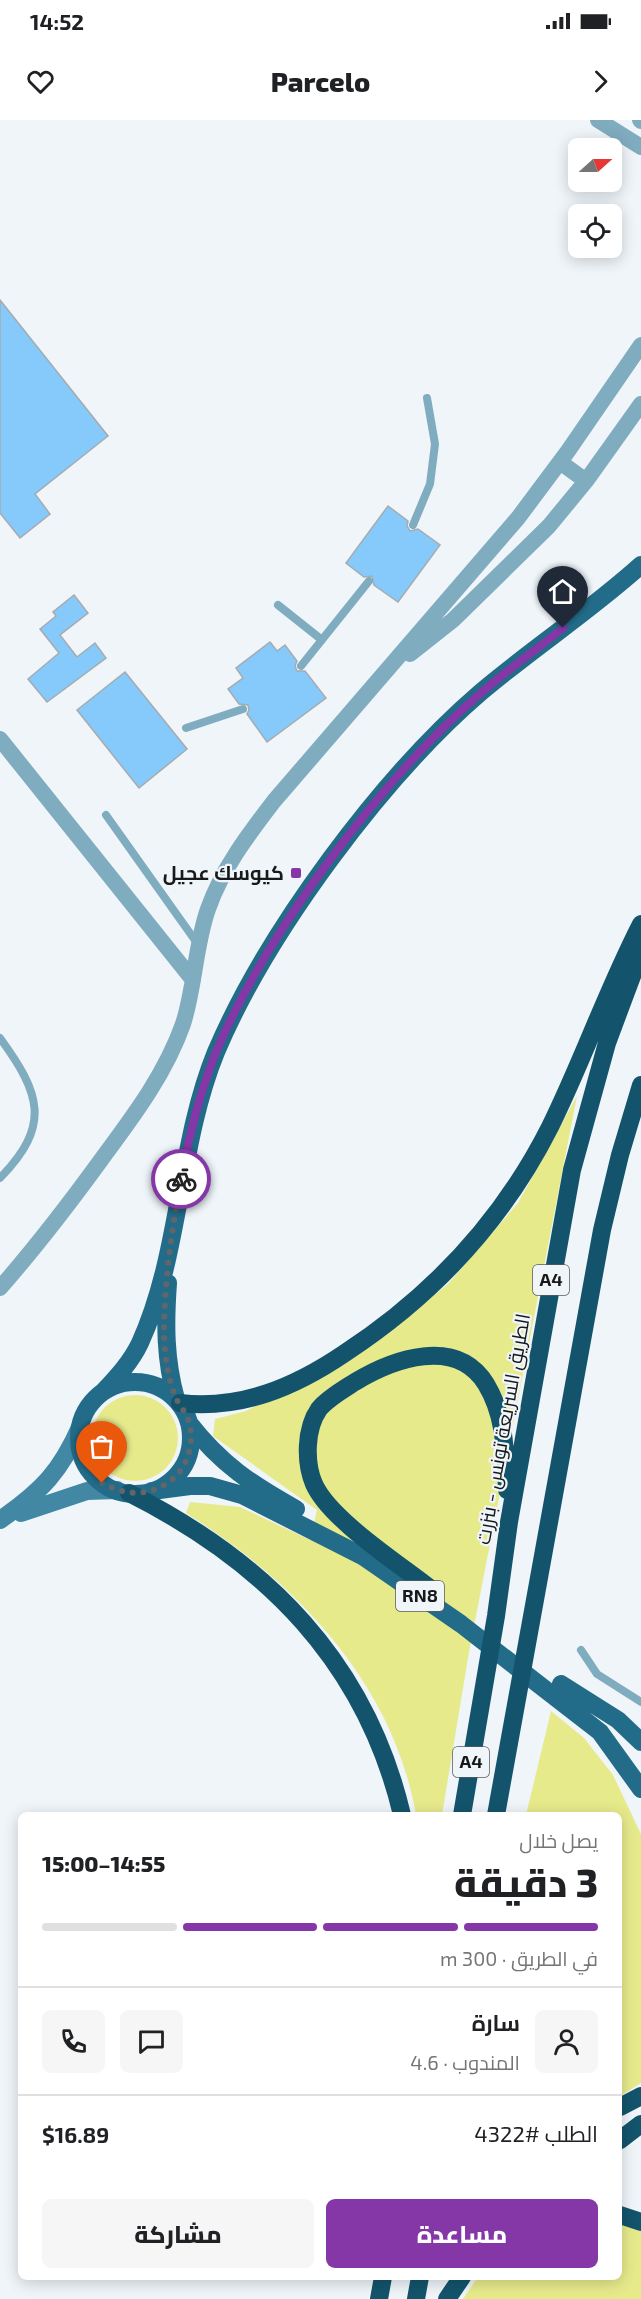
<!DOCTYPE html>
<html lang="ar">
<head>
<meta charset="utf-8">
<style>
  :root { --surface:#fff; --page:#f6f6f6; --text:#202124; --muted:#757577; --line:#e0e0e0; --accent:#8536a7 }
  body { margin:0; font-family:"Exo 2",Cairo,sans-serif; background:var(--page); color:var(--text); direction:rtl; height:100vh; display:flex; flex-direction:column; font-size:22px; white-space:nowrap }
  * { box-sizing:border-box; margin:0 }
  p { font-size:20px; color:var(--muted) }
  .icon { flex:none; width:33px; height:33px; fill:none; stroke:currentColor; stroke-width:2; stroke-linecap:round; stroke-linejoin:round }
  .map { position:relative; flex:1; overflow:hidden; direction:ltr }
  .drawer { position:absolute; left:18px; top:1692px; width:604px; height:468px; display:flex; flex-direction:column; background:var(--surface); border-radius:9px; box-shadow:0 3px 15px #0003; direction:rtl }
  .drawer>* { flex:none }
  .needle { width:39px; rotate:69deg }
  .controls { position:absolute; left:568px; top:18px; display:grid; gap:12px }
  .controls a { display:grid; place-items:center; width:54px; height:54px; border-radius:9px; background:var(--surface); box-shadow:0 3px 15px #0003; font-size:30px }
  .pin { position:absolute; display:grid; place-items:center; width:51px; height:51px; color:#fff; margin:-62px -26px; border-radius:50% 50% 50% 0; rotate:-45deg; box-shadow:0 0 6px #0007 }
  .pin .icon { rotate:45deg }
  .courier { position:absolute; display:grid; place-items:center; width:60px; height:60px; margin:-30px; border:4px solid #8536a7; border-radius:50%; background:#fff; color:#222; box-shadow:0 2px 8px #0007 }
  .summary em { font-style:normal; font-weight:800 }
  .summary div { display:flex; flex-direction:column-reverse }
  .summary { display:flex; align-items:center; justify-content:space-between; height:102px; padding:0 24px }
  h1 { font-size:39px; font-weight:800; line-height:45px }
  .bar { display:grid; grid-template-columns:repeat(4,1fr); gap:9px 6px; align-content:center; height:72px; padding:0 24px }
  .bar i { height:8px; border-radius:4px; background:var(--line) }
  .bar .current { background:var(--accent) }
  .bar p { grid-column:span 4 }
  .line { display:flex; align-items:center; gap:15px; padding:0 24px; border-top:2px solid var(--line) }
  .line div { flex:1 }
  .round { display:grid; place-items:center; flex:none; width:63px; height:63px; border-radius:9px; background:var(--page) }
  .primary-button { display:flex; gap:12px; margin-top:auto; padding:12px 24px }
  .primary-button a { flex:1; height:69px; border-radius:9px; background:var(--accent); color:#fff; font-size:24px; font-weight:800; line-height:69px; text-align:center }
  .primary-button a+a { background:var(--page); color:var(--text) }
  .status { display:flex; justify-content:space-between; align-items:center; height:42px; padding:0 30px; background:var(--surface); direction:ltr }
  .status svg { height:16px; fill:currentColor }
  header { display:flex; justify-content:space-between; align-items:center; height:78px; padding:0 24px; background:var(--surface); font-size:27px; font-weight:800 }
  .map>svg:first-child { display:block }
  .green { fill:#e7ea8b }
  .building { fill:#85cafb; stroke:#a6abaf; stroke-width:1.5 }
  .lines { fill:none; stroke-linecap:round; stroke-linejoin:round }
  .service { stroke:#80acc0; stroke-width:8 }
  .minor { stroke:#80acc0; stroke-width:16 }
  .secondary { stroke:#4288a5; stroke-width:18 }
  .primary { stroke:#236c89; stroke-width:18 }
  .motorway { stroke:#13546c; stroke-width:18 }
  .done { stroke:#636668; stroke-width:6; stroke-dasharray:0 10.8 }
  .route { stroke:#8536a7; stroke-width:8 }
  .poi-dot { fill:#8536a7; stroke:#eff5f9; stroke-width:2 }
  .labels { text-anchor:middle; stroke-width:4.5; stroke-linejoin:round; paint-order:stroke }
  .shield { fill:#eff5f9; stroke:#585b5d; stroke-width:1.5 }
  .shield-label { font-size:18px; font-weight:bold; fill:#17191a }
  .poi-label { font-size:20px; font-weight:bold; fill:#17191a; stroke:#eff5f9; text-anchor:end }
  .street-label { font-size:20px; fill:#17191a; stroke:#eff5f9 }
</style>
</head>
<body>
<div class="status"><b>14:52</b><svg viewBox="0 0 49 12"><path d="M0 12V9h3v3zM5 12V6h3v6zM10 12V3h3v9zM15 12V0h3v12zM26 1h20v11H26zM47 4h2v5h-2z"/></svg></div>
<header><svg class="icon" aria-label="forward" viewBox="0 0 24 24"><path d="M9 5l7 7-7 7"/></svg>Parcelo<svg class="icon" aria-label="heart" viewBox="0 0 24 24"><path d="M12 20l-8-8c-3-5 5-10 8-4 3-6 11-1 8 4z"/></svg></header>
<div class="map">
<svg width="641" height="2179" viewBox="0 0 641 2179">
  <rect width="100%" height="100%" fill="#eff5f9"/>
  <path class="green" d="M577,976L469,1532L442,1695H416C393,1563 296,1462 186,1393L190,1382L240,1387L310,1420L317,1390L213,1316L215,1299L246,1291L368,1227L448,1164L518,1083Z
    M92 1318a43 43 0 1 1 86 0a43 43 0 1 1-86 0Z
    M551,1591L584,1618L613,1655L641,1714V1963L620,1976V1695H526Z
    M620,2104L641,2110V2179H463L478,2157H620Z"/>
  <path class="building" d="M0,180L108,316L35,374L50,394L20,418L0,393Z
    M388,386L408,401L407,406L410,411L418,409L440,425L398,482L374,465L372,456L364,457L346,443Z
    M74,475L88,493L60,515L77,537L95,523L106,538L47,582L28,559L59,533L40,509L56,496L53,492Z
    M270,522L277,531L285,525L297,541L295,546L297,551H305L326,578L267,622L247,594L249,590L248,585L239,584L228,569L243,558L236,548Z
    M125,552L187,629L139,668L77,590Z"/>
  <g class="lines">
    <path class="service" d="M413,405L430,364L435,324L427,278
      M278,485L322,520
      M301,546L369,461
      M186,608L243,589
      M106,695L197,823
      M0,918C40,973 52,1005 0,1058
      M581,1530L597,1554L641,1582"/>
    <path class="minor" d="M598,0L641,27
      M640,0L641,1
      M560,342L586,361
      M410,534L453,500L549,406L586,361L641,284
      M0,619L193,860
      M0,1168C36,1127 69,1084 101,1040C132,998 165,955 183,904C195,867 195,826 208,789C222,749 248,715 274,681L518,398L568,331L641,225"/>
    <path class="secondary" d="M21,1393L87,1371L117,1370
      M0,1400C42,1371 61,1351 81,1305"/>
    <path class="primary" d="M168,1163C165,1204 165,1239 176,1279
      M79 1318a56 56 0 1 1 112 0a56 56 0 1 1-112 0Z
      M103,1272C117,1257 131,1242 140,1223C181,1133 178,1025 216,932C267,812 382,657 481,572C533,528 590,491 641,445
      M189,1303C221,1344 251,1364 296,1389
      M152,1371L190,1366H210L242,1375L364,1437L461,1504L600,1612L641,1669
      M561,1564L618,1600L641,1622"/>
    <path class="motorway" d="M180,1283C241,1290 295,1267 345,1233C432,1176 503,1100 550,1007C583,940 607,870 641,804
      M129,1373C266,1442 366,1542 402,1695
      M432,1470C401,1445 330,1400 314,1364C305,1343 305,1309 319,1289C328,1278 344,1269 355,1262C393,1239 456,1216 486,1264C506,1297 505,1333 507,1370
      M462,1695L496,1496L509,1402L572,1050L607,923L641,832
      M496,1695L602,1110L620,1035L641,965
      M620,1987L641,1976
      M620,2020L641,2004
      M620,2095L641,2102
      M379,2179L383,2157
      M416,2179L420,2157
      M447,2179L462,2157"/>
  </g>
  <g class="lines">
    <path class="done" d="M102,1363C123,1374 141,1377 162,1366C186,1355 197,1323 188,1299C185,1291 178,1284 175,1276C167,1255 164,1231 164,1208C165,1158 172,1108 181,1059"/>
    <path class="route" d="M181,1059C189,1016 200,972 216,932C268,810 381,659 481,573C507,550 536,530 563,508"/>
  </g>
  <rect class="poi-dot" x="290" y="747" width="12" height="12" rx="3"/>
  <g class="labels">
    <g class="shield">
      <rect x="533" y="1145" width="36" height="30" rx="4.5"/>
      <rect x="396" y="1461" width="48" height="30" rx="4.5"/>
      <rect x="453" y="1627" width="36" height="30" rx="4.5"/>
    </g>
    <g class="shield-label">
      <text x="551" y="1166">A4</text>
      <text x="420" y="1482">RN8</text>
      <text x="471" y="1648">A4</text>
    </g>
    <g class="poi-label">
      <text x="284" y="760">كيوسك عجيل</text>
    </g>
    <g class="street-label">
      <text transform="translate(503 1309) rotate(-80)" y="7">الطريق السريعة تونس - بنزرت</text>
    </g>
  </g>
</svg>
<div class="controls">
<a><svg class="needle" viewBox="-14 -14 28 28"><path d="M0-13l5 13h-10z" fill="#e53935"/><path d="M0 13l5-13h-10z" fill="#757577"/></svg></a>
<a><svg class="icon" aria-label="locate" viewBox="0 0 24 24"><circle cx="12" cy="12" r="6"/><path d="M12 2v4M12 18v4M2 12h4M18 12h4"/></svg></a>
</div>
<div class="pin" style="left:102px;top:1363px;background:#ea580c"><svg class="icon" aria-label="bag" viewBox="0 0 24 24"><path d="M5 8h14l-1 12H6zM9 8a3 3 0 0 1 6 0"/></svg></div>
<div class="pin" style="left:563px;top:508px;background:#1f2937"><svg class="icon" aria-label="home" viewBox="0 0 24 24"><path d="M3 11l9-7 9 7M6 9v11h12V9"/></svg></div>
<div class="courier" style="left:181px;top:1059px"><svg class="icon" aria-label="bike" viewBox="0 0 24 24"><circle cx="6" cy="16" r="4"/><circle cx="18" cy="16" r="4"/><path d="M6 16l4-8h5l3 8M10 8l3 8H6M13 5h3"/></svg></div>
<section class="drawer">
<div class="summary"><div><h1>3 دقيقة</h1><p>يصل خلال</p></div><em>14:55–15:00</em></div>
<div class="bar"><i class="current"></i><i class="current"></i><i class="current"></i><i></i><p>في الطريق · 300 m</p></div>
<div class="line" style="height:108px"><a class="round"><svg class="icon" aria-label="person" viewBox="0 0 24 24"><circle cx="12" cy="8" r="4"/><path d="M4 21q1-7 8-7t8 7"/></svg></a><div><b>سارة</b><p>المندوب · 4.6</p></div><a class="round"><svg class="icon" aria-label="chat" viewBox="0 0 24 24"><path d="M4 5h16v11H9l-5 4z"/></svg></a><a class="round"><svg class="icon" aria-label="phone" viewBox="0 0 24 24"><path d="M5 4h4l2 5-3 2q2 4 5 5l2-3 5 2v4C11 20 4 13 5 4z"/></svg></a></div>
<div class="line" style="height:78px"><div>الطلب #4322</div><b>$16.89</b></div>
<div class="primary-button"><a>مساعدة</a><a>مشاركة</a></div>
</section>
</div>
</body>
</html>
